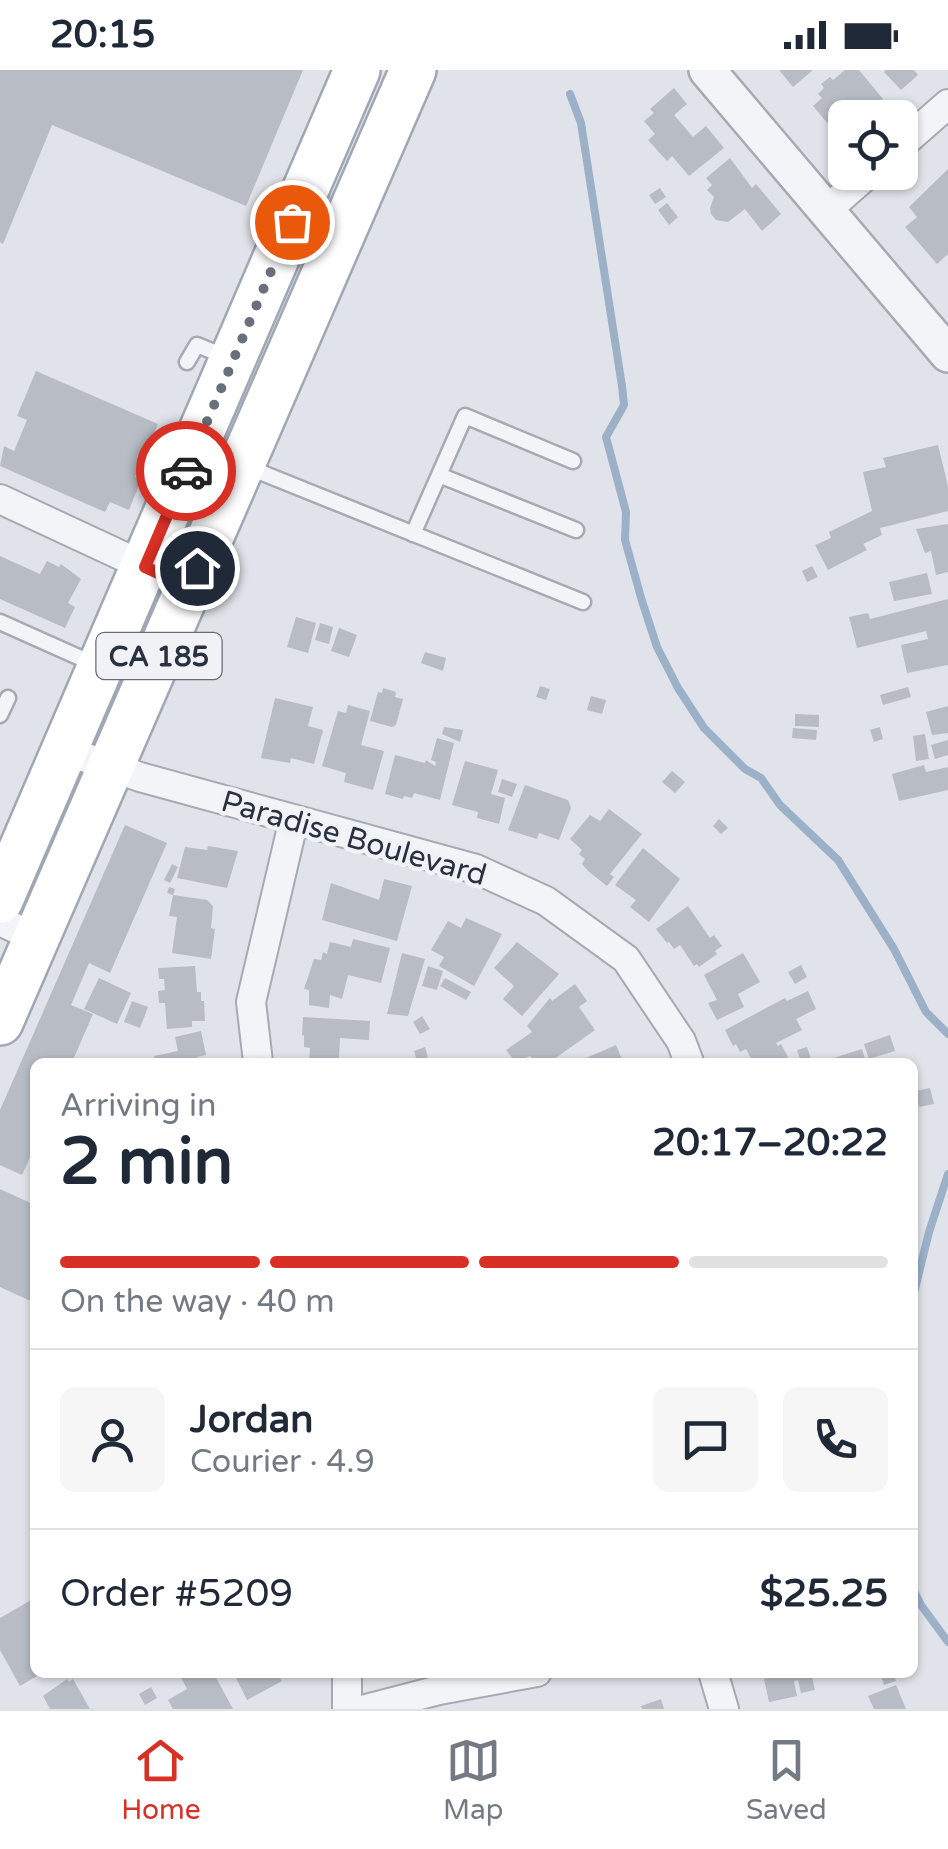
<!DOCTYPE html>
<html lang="en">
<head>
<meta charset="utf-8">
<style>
  :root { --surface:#fff; --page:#f6f6f7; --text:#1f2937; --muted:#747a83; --line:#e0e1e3; --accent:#d93025 }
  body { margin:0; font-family:"Varela Round",sans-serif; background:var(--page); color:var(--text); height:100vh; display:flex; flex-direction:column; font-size:38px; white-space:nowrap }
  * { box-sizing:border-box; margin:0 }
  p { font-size:32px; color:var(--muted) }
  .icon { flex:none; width:55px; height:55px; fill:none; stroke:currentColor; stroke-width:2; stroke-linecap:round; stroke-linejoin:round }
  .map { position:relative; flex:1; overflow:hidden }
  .drawer { position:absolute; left:30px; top:988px; width:888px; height:620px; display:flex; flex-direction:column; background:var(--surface); border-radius:15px; box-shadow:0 2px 8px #0004 }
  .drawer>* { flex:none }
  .fabs { position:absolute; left:828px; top:30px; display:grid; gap:20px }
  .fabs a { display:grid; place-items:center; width:90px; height:90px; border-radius:15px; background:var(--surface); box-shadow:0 2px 8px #0004; font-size:50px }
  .pin { position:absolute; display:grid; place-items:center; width:85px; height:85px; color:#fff; margin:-42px; border:5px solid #fff; border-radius:50%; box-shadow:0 2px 10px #0007 }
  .courier { position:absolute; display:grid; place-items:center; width:100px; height:100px; margin:-50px; border:8px solid #d93025; border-radius:50%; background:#fff; color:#222; box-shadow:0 2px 12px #0007 }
  .summary em { font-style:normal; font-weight:800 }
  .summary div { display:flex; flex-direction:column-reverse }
  .summary { display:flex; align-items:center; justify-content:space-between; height:170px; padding:0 30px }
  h1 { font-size:65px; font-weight:800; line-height:75px }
  .bar { display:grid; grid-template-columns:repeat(4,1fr); gap:15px 10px; align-content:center; height:120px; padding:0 30px }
  .bar i { height:12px; border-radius:8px; background:var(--line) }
  .bar .current { background:var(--accent) }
  .bar p { grid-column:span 4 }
  .line { display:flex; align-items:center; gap:25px; padding:0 30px; border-top:2px solid var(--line) }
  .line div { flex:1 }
  .round { display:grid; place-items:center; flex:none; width:105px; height:105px; border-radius:15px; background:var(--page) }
  .status { display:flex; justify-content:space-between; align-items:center; height:70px; padding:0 50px; background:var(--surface); direction:ltr }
  .status svg { height:28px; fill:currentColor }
  .menu { display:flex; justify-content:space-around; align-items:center; height:140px; border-top:2px solid var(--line); background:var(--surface); font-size:28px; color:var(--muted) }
  .menu a { display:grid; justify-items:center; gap:5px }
  .menu .current { color:var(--accent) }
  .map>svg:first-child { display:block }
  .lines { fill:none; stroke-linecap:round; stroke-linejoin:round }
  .stream { stroke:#9cb0c8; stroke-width:8 }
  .building { fill:#b8bcc5 }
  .service-casing { stroke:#a5aab3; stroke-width:19 }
  .minor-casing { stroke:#a5aab3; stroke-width:32 }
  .tertiary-casing { stroke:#a5aab3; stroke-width:40 }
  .primary-casing { stroke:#a0a7b4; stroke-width:50 }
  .service { stroke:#f3f4f7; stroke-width:14 }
  .minor { stroke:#f3f4f7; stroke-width:28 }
  .tertiary { stroke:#f3f4f7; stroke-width:35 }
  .primary { stroke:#fff; stroke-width:45 }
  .done { stroke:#696f7b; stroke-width:10; stroke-dasharray:0 18 }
  .route { stroke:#d93025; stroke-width:12 }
  .labels { text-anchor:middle; stroke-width:9; stroke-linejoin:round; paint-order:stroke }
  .shield { fill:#f0f2f6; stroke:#656b77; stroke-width:2.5 }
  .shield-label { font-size:28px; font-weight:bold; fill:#293140 }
  .street-label { font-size:30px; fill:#293140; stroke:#f0f2f6 }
</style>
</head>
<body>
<div class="status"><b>20:15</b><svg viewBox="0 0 49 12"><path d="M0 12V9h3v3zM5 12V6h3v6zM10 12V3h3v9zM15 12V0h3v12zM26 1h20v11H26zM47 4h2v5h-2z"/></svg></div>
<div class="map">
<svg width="948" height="1639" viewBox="0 0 948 1639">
  <rect width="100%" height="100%" fill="#e0e3e9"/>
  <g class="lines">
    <path class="stream" d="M570,24L581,53L622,316L624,335L606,367L626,442L625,470L642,531L657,577L678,618L704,658L745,699L761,708L780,735L838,790L894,879L926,942L948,964
      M912,1231L929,1162L948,1104
      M912,1517L921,1535L948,1572"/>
  </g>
  <path class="building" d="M0,0H303L246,136L52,55L3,174L0,172Z
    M779,0H813L793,17Z
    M845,0H859L883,29L861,48H845V65L833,51L829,55L813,36L822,28L818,24L824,18L821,14L830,7L833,10Z
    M886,0H914L918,5L901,20L884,2Z
    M674,18L687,34L674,45L693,67L706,56L724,78L689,106L672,86L667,91L648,70L655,64L644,51L654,43L650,39Z
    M730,88L752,118L756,114L781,144L762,161L745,139L728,152L716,150L711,144L710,138L714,127L707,120L712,115L706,108Z
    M948,99V184L937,194L905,157L917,147L909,137Z
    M660,118L666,127L655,134L649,125Z
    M667,133L678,147L669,155L658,140Z
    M36,301L158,354L135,407L141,410L129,440L110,432L105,442L0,396L4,376L14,381L27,350L17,346Z
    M938,375L948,416V441L880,458L882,465L863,474L867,480L828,500L815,475L831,468L829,462L872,441L863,402L886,397L883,388Z
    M948,454V502L936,505L931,481L925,483L916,459Z
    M0,486L40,504L47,491L59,497L61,494L81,509L68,533L75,537L65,558L0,529Z
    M812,496L818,507L807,512L802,501Z
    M927,503L932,524L894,531L889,512Z
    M948,529V595L907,603L901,575L928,569L926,561L857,578L849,547L868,543L870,549Z
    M296,547L316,553L308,583L287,577Z
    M320,553L333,557L329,574L315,570Z
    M339,558L357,565L349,587L331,581Z
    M425,582L446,588L443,601L421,593Z
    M540,616L550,619L546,630L536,627Z
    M908,617L911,627L883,635L880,625Z
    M383,618L396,622L395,627L403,629L396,655L392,657L370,651L378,622L382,623Z
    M591,626L606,630L602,644L587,640Z
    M275,628L313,637L308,656L323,660L314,694L291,688L290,693L261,688Z
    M348,635L370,641L361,675L384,681L373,720L344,712L346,703L322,696L338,641L346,643Z
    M948,636V663L932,665L926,642Z
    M795,644L819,645V657L795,656Z
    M444,657L463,660L460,672L442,664Z
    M880,657L883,669L874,672L870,660Z
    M793,658L817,660L816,670L792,668Z
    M925,664L929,689L916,691L913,666Z
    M437,668L454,673L440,730L414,723L412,728L404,726L403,729L385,724L395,685L425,693L426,690L435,696L436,692L431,690Z
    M948,670V685L935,689L931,675Z
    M465,691L498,700L491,724L505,728L499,754L477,748L478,742L452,735Z
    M924,695L926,702L948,697V720L899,731L892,704Z
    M672,701L685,712L675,723L662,712Z
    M502,709L517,714L512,727L498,722Z
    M525,715L568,730L571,738L559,770L539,763L537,769L508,760Z
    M609,739L642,764L610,804L614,807L607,816L588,801L582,794L585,789L579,784L582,780L570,769L590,745L600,751Z
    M719,749L728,758L721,764L713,756Z
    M125,755L167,773L110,903L89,893L71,935L93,944L72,992H35V1076L22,1105L0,1095V1040Z
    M208,776L238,781L227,818L177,808L185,777L207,780Z
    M643,778L680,809L649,852L630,837L636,830L615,815Z
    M172,794L178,797L170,813L164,810Z
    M384,809L412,816L397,871L322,850L331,813L379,830Z
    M169,817L175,819L173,825L207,830L213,836L211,858L215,859L211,889L172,883L177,847L169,846L173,825L167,823Z
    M688,836L710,868L714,865L722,876L715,881L717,884L699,897L697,894L694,896L680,875L674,879L669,872L667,873L656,859Z
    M466,848L502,864L474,916L439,896L444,887L431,880L448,851L461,858Z
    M353,869L390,878L381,913L348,905L342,929L330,925L329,938L309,935V920L304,919L314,889L321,890L323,882L327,884L330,872L351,877Z
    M517,872L559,904L522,946L503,929L514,916L494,898Z
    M402,883L425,889L408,946L387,944Z
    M743,883L760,912L738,924L744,937L717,950L708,933L717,930L704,905Z
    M801,895L807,907L795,914L788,902Z
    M195,896L197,922H201V931H204L205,951H192V957L167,959L165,933H159L158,921L165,920L164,909H159L158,898Z
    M428,896L443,901L437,920L422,916Z
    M99,908L131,923L117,954L84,939Z
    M445,908L471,922L466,930L440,916Z
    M575,914L587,931L579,937L595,960L550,992H535L530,986L515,992L506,980L532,962L527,956L550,928L552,931Z
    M808,921L816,939L796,949L802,960L776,973L778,976L781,974L788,987L778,992H753L746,979L740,982L736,974L733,976L725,960L785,928L787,931Z
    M132,931L148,937L140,958L124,952Z
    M422,946L430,959L420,964L413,952Z
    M303,947L370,951L369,970L340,968L339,988H342V992H309L310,978L304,977V965L302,966Z
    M201,961L206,985L197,987L198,992H155L154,986L178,981L175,967Z
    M890,965L895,981L869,989L864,974Z
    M616,975L623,992H588L586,988Z
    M425,977L428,987L417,991L414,981Z
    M807,977L811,989L801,992L797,980Z
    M862,979L866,992H821Z
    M930,1018L934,1034L919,1037L915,1021Z
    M0,1119L35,1135V1233L0,1217Z
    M35,1528V1602H44L20,1616L0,1580V1548Z
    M178,1602H213L233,1639H173L168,1630L187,1619Z
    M233,1602H285L279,1606L282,1611L247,1630Z
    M771,1602H824L825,1604L812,1607L815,1620L801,1623L798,1610L794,1611L797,1626L769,1632L764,1609L772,1607Z
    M880,1602H893L896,1611L884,1615Z
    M67,1609L69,1612L73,1609L90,1639H50L43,1626Z
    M896,1615L906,1639H874L868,1626Z
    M151,1617L157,1628L145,1635L139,1624Z
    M661,1629L664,1639H642L641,1636Z"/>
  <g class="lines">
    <g class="service-casing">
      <path id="service" d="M187,292L197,275L229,288
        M245,396L583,532
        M439,405L576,460
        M413,464L465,346L573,391
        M0,552L94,594
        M0,645L8,628"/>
    </g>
    <g class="minor-casing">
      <path id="minor" d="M900,76L948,34
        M828,139L870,102
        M0,429L189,517
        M64,680L140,707L476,799L546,831L626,889L681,971L689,992
        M0,851L36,868
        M258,992L251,932L294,749
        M713,1602L724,1639
        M347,1639V1602
        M366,1639L439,1620L537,1602"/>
    </g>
    <g class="tertiary-casing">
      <path id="tertiary" d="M707,0L948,284"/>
    </g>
    <g class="primary-casing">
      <path id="primary" d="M0,830L357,0
        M0,952L413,0"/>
    </g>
    <use href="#service" class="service"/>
    <use href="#minor" class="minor"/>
    <use href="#tertiary" class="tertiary"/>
    <use href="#primary" class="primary"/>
  </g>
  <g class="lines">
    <path class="done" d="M186,401L292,152"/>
    <path class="route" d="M186,401L145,497L189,517L197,498"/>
  </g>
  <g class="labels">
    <rect class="shield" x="96.5" y="563" width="125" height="46" rx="8"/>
    <g class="shield-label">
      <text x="159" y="596">CA 185</text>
    </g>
    <g class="street-label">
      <text transform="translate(354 768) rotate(16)" y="10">Paradise Boulevard</text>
    </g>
  </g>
</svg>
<div class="fabs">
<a><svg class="icon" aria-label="locate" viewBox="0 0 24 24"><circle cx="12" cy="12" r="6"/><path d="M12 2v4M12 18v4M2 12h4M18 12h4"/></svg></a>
</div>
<div class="pin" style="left:292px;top:152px;background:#ea580c"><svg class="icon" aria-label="bag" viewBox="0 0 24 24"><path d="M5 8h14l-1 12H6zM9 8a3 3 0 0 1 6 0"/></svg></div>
<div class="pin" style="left:197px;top:498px;background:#1f2937"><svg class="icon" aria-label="home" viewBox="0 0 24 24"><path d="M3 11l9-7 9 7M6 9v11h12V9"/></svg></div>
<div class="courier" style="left:186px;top:401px"><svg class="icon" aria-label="car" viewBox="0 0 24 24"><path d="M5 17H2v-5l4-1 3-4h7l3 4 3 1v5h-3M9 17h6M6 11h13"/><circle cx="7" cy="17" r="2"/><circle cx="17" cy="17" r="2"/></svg></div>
<section class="drawer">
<div class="summary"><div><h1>2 min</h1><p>Arriving in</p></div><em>20:17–20:22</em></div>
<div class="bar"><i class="current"></i><i class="current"></i><i class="current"></i><i></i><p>On the way · 40 m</p></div>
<div class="line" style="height:180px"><a class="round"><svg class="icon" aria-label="person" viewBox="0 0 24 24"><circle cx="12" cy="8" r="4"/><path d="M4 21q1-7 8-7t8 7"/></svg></a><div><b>Jordan</b><p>Courier · 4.9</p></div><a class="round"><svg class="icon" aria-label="chat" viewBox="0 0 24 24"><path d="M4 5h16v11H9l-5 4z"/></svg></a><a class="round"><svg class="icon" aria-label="phone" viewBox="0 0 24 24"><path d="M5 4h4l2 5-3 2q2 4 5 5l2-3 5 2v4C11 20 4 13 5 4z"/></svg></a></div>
<div class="line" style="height:130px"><div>Order #5209</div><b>$25.25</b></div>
</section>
</div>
<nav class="menu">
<a class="current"><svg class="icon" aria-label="home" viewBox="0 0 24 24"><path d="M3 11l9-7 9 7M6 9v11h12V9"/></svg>Home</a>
<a><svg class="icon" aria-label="map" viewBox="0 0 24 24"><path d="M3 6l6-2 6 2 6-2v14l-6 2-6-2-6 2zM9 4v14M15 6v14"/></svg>Map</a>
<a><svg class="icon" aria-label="saved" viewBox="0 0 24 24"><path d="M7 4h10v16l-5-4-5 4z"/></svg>Saved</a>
</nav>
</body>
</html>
